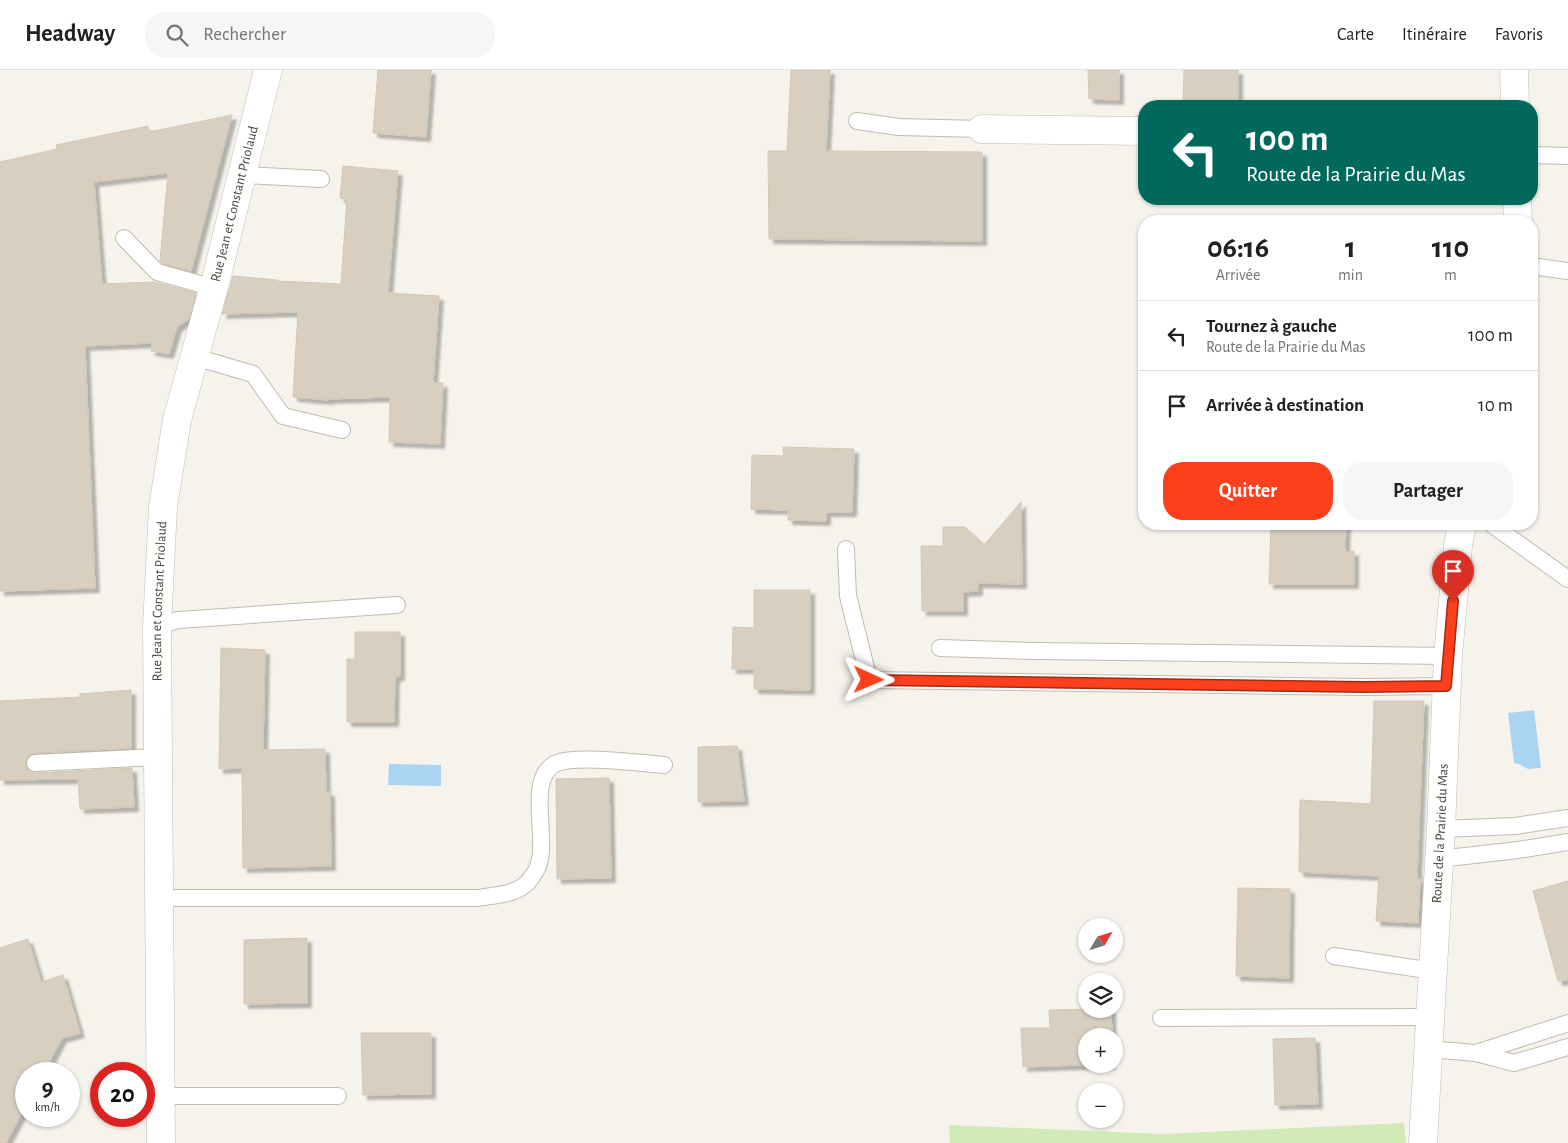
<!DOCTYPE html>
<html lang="fr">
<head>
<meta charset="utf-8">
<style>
  :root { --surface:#fff; --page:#f6f6f6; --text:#202124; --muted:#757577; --line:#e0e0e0; --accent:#fc3f1d }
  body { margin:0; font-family:"Alegreya Sans",sans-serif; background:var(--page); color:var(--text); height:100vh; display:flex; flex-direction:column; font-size:19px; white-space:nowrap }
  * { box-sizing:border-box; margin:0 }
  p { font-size:16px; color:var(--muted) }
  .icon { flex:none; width:28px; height:28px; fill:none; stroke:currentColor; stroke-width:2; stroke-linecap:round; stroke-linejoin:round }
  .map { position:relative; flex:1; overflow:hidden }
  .details { position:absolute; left:1138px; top:145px; width:400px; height:315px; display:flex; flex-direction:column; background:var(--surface); border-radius:20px; box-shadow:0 1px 4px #0004 }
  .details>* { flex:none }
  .guide { position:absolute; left:1138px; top:30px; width:400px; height:105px; border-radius:20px; box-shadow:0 1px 4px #0004; background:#00695c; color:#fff; overflow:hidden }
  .needle { width:32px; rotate:52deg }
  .controls { position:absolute; left:1078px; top:848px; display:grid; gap:10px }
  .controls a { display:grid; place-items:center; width:45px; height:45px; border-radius:50%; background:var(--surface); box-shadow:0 1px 4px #0004; font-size:25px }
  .speed { position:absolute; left:15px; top:992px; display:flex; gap:10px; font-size:25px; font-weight:700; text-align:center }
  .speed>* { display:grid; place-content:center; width:65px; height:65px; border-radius:50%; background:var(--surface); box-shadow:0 1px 4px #0004; line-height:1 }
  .speed small { font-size:12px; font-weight:400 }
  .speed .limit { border:8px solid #d22; background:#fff; color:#111 }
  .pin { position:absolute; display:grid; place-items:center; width:42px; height:42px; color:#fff; margin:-51px -21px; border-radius:50% 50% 50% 0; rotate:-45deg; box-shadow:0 0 5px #0007 }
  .pin .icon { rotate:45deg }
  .me { position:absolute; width:55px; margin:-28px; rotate:91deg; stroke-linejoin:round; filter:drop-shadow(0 0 4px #0008) }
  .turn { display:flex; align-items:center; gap:18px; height:105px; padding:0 25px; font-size:22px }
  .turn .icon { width:65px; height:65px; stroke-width:2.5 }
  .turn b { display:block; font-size:35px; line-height:42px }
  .eta { display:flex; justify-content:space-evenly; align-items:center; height:85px; text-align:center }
  .eta b { font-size:30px; font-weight:700; line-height:35px }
  .action { display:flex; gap:10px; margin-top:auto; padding:10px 25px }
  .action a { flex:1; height:58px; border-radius:20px; background:var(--accent); color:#fff; font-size:20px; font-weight:700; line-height:58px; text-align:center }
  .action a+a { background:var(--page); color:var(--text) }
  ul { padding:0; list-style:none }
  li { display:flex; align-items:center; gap:15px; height:70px; padding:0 25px; border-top:1px solid var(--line) }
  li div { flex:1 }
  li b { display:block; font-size:19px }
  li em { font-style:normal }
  header { display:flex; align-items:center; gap:30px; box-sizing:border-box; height:70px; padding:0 25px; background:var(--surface); border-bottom:1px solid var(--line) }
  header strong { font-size:24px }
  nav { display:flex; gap:28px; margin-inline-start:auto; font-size:18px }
  .search { width:350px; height:45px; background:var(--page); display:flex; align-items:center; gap:12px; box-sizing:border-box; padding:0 18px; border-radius:20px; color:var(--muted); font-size:19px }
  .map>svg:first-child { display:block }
  .green { fill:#d2eab5 }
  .water { fill:#a9d4f2 }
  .building { fill:#d8cfc1; stroke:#d3c7b4; filter:url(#shadow) }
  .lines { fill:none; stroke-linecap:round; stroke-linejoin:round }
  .lane-casing { stroke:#c2bbae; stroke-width:18 }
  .street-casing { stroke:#c2bbae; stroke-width:29 }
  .lane { stroke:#fff; stroke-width:16 }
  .street { stroke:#fff; stroke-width:28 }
  .route-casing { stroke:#a42913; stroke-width:12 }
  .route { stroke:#fc3f1d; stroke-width:9 }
  .labels { text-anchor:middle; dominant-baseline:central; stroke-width:4; stroke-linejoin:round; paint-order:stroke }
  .street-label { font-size:14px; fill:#4b4439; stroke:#fff }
</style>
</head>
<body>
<header>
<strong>Headway</strong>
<div class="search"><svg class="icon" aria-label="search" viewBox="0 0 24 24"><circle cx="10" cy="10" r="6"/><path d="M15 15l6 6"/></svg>Rechercher</div>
<nav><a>Carte</a><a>Itinéraire</a><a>Favoris</a></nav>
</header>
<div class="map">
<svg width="1568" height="1073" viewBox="0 0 1568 1073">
  <defs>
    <filter id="shadow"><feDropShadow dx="4.5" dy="4.5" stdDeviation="1" flood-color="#0004"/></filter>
  </defs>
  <rect width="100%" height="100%" fill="#f6f3ec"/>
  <polygon class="green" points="1404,1053 1406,1073 950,1073 949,1055 1164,1064"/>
  <g class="water">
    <polygon points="1534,640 1541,698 1528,699 1519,694 1514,693 1508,643"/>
    <polygon points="389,694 441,695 441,716 388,715"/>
  </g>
  <g class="building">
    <polygon points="378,0 431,0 426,67 373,63"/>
    <polygon points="791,0 830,0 826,81 982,82 982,171 769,169 768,81 787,81"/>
    <polygon points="1088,0 1119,0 1119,30 1089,29"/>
    <polygon points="1184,0 1238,0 1238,36 1183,36"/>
    <polygon points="232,45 191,201 162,193 160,191 168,103 94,112 102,214 154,212 196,223 189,249 177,257 169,284 151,281 152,273 85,276 95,518 0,521 0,92 57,79 56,75 148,56 149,62"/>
    <polygon points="343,96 398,101 388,223 439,226 433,313 443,313 440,374 389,372 390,327 328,329 328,330 293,327 298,242 222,244 233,206 277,210 277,211 341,214 347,129 340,128"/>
    <polygon points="783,377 854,379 852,442 826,442 826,451 788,450 788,440 751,439 752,385 784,386"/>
    <polygon points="1021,432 1022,514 978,513 978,521 963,522 963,541 922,541 921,476 943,476 943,457 965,457 984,475"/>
    <polygon points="1291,454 1346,454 1345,482 1354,481 1354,514 1269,514 1271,455 1291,456"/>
    <polygon points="754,520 810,520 810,620 754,619 754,599 732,599 733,557 754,558"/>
    <polygon points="355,562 400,562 400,606 395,607 394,652 347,652 347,589 355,589"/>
    <polygon points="221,578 265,580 263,680 325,679 326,722 330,722 331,796 243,798 242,698 219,699"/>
    <polygon points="131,620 131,678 35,683 29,685 25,693 27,699 35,703 132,698 134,737 80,739 78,709 0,710 0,631 80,627 80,624"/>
    <polygon points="1374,631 1424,631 1417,809 1420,809 1418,853 1376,851 1379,806 1299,802 1300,730 1371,734"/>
    <polygon points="737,676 744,731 698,732 698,677"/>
    <polygon points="609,708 611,808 557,809 556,709"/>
    <polygon points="1568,811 1568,910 1558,911 1533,821"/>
    <polygon points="1238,818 1290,819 1289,908 1236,906"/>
    <polygon points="307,868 307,933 244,934 244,870"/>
    <polygon points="28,869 41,912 63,905 80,963 62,968 43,1004 26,1004 26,1035 6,1073 0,1073 0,878"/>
    <polygon points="1111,939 1112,966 1086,966 1086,994 1112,994 1023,997 1021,958 1050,958 1049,940"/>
    <polygon points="361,963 431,963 431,1024 363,1025"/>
    <polygon points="1315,968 1318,1034 1275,1035 1273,969"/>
  </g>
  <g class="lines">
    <g class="lane-casing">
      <g id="lane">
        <polyline points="857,51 899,57 982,59"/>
        <polyline points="1531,85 1568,86"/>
        <polyline points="242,105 321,109"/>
        <polyline points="124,168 157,202 214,218"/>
        <polyline points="1531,196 1568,201"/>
        <polyline points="195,287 253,304 283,346 342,360"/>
        <polyline points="1491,454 1568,509"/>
        <polyline points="846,479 848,526 869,610 1364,617 1446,616"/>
        <polyline points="157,556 178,550 397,535"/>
        <polyline points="940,578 1035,581 1448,586"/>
        <polyline points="35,693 157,687"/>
        <polyline points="1441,759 1515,756 1568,748"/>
        <polyline points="1439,789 1518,780 1568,772"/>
        <path d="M159,828H478C494,825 516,825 528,812C531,808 537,801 538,796C549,769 525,706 557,693C577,685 639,693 664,695"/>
        <polyline points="1334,886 1433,901"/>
        <polyline points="1161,948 1430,947"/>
        <polyline points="1428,979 1476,983 1568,953"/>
        <polyline points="1476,983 1514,993 1568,977"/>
        <polyline points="161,1026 338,1026"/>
      </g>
    </g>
    <g class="street-casing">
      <g id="street">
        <polyline points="1514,0 1515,36"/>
        <polyline points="982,59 1144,61"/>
        <polyline points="1517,129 1518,151"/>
        <path id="s1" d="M161,1073L157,556L163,437L177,350L216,209L268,0"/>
        <path id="s2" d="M1423,1073L1441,759L1448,586L1458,476L1462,454"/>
      </g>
    </g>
    <use href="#lane" class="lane"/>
    <use href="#street" class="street"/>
  </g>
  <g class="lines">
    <g class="route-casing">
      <polyline id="route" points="869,610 1364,617 1446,616 1453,531"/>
    </g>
    <use href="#route" class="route"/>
  </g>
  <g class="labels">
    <g class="street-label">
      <text stroke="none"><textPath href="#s1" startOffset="948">Rue Jean et Constant Priolaud</textPath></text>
      <text stroke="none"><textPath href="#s1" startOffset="542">Rue Jean et Constant Priolaud</textPath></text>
      <text stroke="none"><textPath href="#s2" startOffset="310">Route de la Prairie du Mas</textPath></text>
    </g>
  </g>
</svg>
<div class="controls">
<a><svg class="needle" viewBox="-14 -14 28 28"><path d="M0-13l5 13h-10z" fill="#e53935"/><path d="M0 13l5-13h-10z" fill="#757577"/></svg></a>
<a><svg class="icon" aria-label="layers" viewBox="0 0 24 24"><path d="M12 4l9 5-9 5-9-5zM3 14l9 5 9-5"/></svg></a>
<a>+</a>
<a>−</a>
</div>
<div class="speed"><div>9<small>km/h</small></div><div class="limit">20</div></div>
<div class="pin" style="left:1453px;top:531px;background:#d93025"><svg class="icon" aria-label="arrive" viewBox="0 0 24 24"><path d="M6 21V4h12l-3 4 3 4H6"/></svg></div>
<svg class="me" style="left:869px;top:610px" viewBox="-20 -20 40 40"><path d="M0-17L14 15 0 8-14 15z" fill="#fc3f1d" stroke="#fff" stroke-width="4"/></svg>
<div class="guide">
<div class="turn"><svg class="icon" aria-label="left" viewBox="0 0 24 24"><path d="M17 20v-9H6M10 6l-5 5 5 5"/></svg><div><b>100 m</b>Route de la Prairie du Mas</div></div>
</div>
<section class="details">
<div class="eta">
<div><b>06:16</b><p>Arrivée</p></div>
<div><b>1</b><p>min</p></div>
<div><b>110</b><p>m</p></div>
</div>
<ul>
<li><svg class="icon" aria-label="left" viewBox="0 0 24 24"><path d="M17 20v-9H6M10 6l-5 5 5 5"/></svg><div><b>Tournez à gauche</b><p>Route de la Prairie du Mas</p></div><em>100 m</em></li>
<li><svg class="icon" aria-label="arrive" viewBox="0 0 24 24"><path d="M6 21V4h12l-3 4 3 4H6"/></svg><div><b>Arrivée à destination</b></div><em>10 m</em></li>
</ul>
<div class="action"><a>Quitter</a><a>Partager</a></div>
</section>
</div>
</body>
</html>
